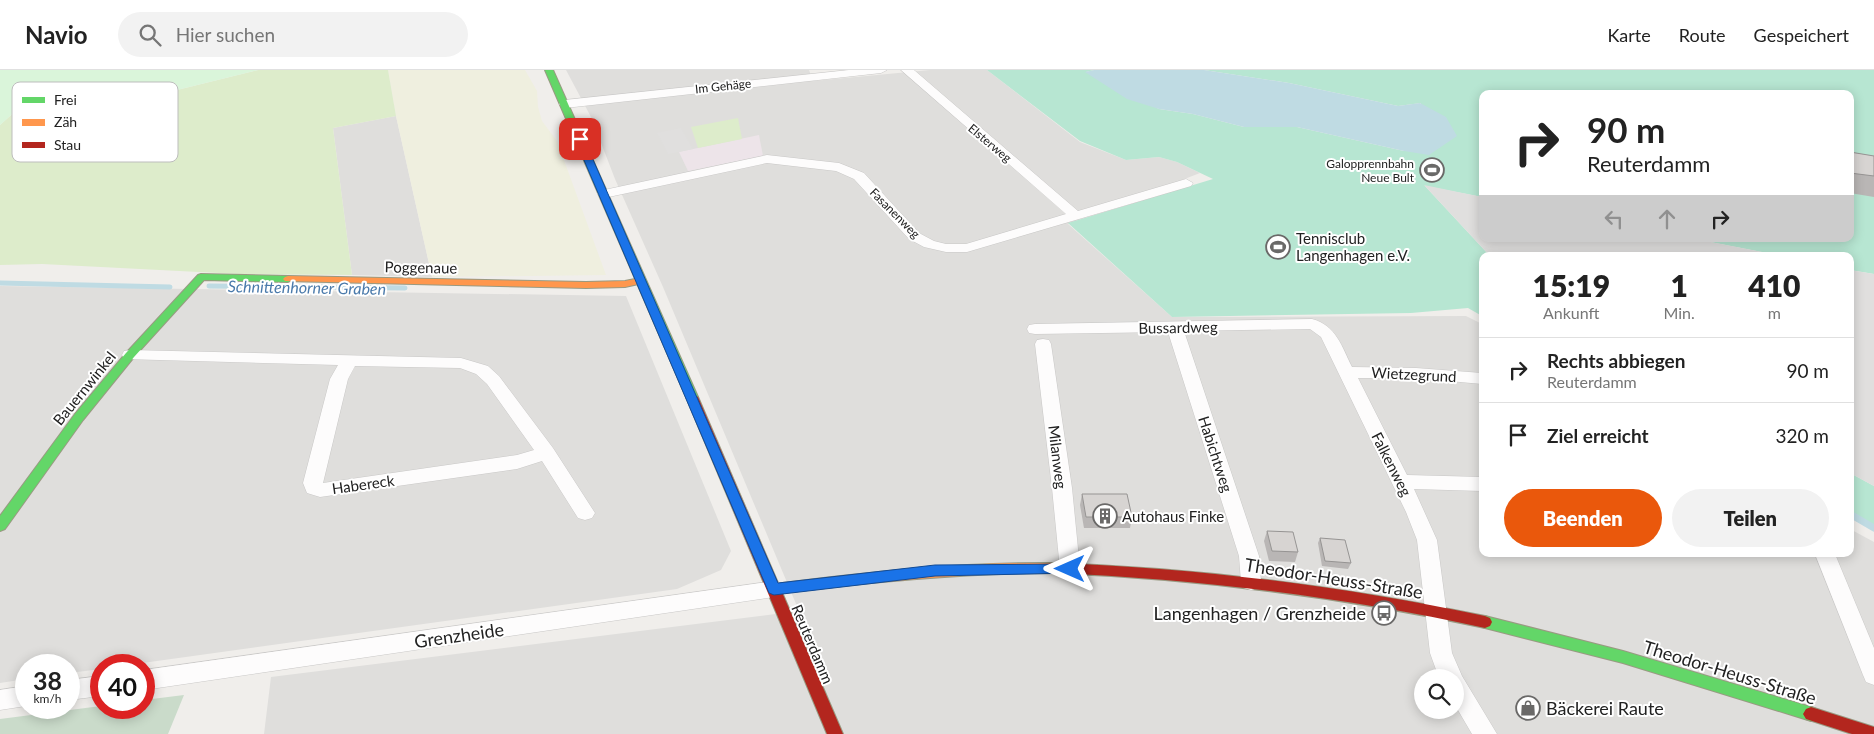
<!DOCTYPE html>
<html lang="de">
<head>
<meta charset="utf-8">
<style>
  :root { --surface:#fff; --page:#f2f2f2; --text:#222; --muted:#767676; --line:#e0e0e0; --accent:#ea580c }
  body { margin:0; font-family:Lato,sans-serif; background:var(--page); color:var(--text); height:100vh; display:flex; flex-direction:column; font-size:19px; white-space:nowrap }
  * { box-sizing:border-box; margin:0 }
  p { font-size:16px; color:var(--muted) }
  .icon { flex:none; width:28px; height:28px; fill:none; stroke:currentColor; stroke-width:2; stroke-linecap:round; stroke-linejoin:round }
  .map { position:relative; flex:1; overflow:hidden }
  .side { position:absolute; left:1479px; top:182px; width:375px; height:305px; display:flex; flex-direction:column; background:var(--surface); border-radius:10px; box-shadow:0 2px 12px #0003 }
  .side>* { flex:none }
  .top-card { position:absolute; left:1479px; top:20px; width:375px; height:152px; border-radius:10px; box-shadow:0 2px 12px #0003; background:#fff; color:var(--text); overflow:hidden }
  .tools { position:absolute; left:1414px; top:599px; display:grid; gap:10px }
  .tools a { display:grid; place-items:center; width:50px; height:50px; border-radius:50%; background:var(--surface); box-shadow:0 2px 12px #0003; font-size:25px }
  .speed { position:absolute; left:15px; top:584px; display:flex; gap:10px; font-size:25px; font-weight:700; text-align:center }
  .speed>* { display:grid; place-content:center; width:65px; height:65px; border-radius:50%; background:var(--surface); box-shadow:0 2px 12px #0003; line-height:1 }
  .speed small { font-size:12px; font-weight:400 }
  .speed .limit { border:8px solid #d22; background:#fff; color:#111 }
  .pin { position:absolute; display:grid; place-items:center; width:42px; height:42px; color:#fff; margin:-21px; border-radius:10px; box-shadow:0 2px 8px #0006 }
  .me { position:absolute; width:55px; margin:-28px; rotate:270deg; stroke-linejoin:round; filter:drop-shadow(0 0 4px #0008) }
  .turn { display:flex; align-items:center; gap:18px; height:105px; padding:0 25px; font-size:22px }
  .turn .icon { width:65px; height:65px; stroke-width:2.5 }
  .turn b { display:block; font-size:35px; line-height:42px }
  .lanes { display:flex; align-items:center; height:48px; padding:0 25px; background:#0003; justify-content:center; gap:25px; direction:ltr }
  .lanes .off { opacity:.35 }
  .eta { display:flex; justify-content:space-evenly; align-items:center; height:85px; text-align:center }
  .eta b { font-size:30px; font-weight:800; line-height:35px }
  .primary-button { display:flex; gap:10px; margin-top:auto; padding:10px 25px }
  .primary-button a { flex:1; height:58px; border-radius:30px; background:var(--accent); color:#fff; font-size:20px; font-weight:800; line-height:58px; text-align:center }
  .primary-button a+a { background:var(--page); color:var(--text) }
  ul { padding:0; list-style:none }
  li { display:flex; align-items:center; gap:15px; height:65px; padding:0 25px; border-top:1px solid var(--line) }
  li div { flex:1 }
  li b { display:block; font-size:19px }
  li em { font-style:normal }
  header { display:flex; align-items:center; gap:30px; box-sizing:border-box; height:70px; padding:0 25px; background:var(--surface); border-bottom:1px solid var(--line) }
  header strong { font-size:24px }
  nav { display:flex; gap:28px; margin-inline-start:auto; font-size:18px }
  .search { width:350px; height:45px; background:var(--page); display:flex; align-items:center; gap:12px; box-sizing:border-box; padding:0 18px; border-radius:28px; color:var(--muted); font-size:19px }
  .map>svg:first-child { display:block }
  .residential { fill:#dfdedc; fill-rule:evenodd }
  .industrial { fill:#ede4e9 }
  .farmland { fill:#efefdf }
  .grass { fill:#ddeccb }
  .cemetery { fill:#cadbca }
  .park { fill:#daf5da }
  .pitch { fill:#b7e6d2 }
  .parking { fill:#e0dfde }
  .water { fill:#bfdbe3 }
  .lines { fill:none; stroke-linecap:round; stroke-linejoin:round }
  .stream-far1 { stroke:#bfdbe3; stroke-width:5 }
  .stream { stroke:#bfdbe3; stroke-width:7 }
  .street-casing { stroke:#c9c8c7; stroke-width:1 }
  .fast-casing { stroke:#999a82; stroke-width:2 }
  .slow-casing { stroke:#999a82; stroke-width:2 }
  .jam-casing { stroke:#999a82; stroke-width:2 }
  .street { fill:#fdfcfc; fill-rule:evenodd }
  .fast { fill:#63d668; fill-rule:evenodd }
  .slow { fill:#ff974d; fill-rule:evenodd }
  .jam { fill:#b3261e; fill-rule:evenodd }
  .wall { fill:#b9b6b5 }
  .building { fill:#d7d4d2; stroke:#969493 }
  .route { fill:#1a73e8; stroke:#114b97 }
  .labels { text-anchor:middle; dominant-baseline:central; stroke-width:4; stroke-linejoin:round; paint-order:stroke }
  .far-street-label { font-size:12px; fill:#222; stroke:#fff }
  .far-poi-label { font-size:12px; fill:#222; stroke:#fff; text-anchor:end }
  .poi-label { font-size:15px; fill:#222; stroke:#fff; text-anchor:start }
  .street-label { font-size:15px; fill:#222; stroke:#fff }
  .water-label { font-size:16px; font-style:italic; fill:#4a7aab; stroke:#fff }
  .near-street-label { font-size:18px; fill:#222; stroke:#fff }
  .near-poi-label { font-size:18px; fill:#222; stroke:#fff; text-anchor:end }
  .key { fill:#fff; stroke:#bdbdbd; stroke-width:1 }
  .key-label { font-size:14px; fill:#222 }
</style>
</head>
<body>
<header>
<strong>Navio</strong>
<div class="search"><svg class="icon" aria-label="search" viewBox="0 0 24 24"><circle cx="10" cy="10" r="6"/><path d="M15 15l6 6"/></svg>Hier suchen</div>
<nav><a>Karte</a><a>Route</a><a>Gespeichert</a></nav>
</header>
<div class="map">
<svg width="1874" height="664" viewBox="0 0 1874 664">
  <rect width="100%" height="100%" fill="#f0eeeb"/>
  <g class="residential">
    <path d="M566,0H809L813,11L930,0H987L1080,72L1126,90L1159,87L1177,92L1200,103L1068,154L1172,247L1466,246L1482,254V484H1850V459L1874,472V664H264L271,607L799,541L663,217L615,109L591,47ZM1422,608H1455V640H1422Z"/>
    <polygon points="396,46 432,207 352,205 333,58"/>
    <polygon points="0,216 626,226 731,481 721,500 677,519 128,595 101,595 101,599 69,603 69,595 26,595 26,609 0,613"/>
  </g>
  <polygon class="industrial" points="759,65 763,86 688,101 679,82"/>
  <polygon class="farmland" points="388,0 525,0 537,21 538,37 542,51 557,71 606,205 432,207 396,46"/>
  <g class="grass">
    <polygon points="258,0 388,0 396,46 333,58 352,205 238,204 42,194 0,195 0,55 29,29 177,20"/>
    <polygon points="738,48 742,69 698,78 691,57"/>
  </g>
  <polygon class="cemetery" points="184,625 168,664 0,664 0,649 101,636 101,638 144,638 144,630"/>
  <polygon class="park" points="0,0 258,0 177,20 29,29 0,55"/>
  <g class="pitch">
    <polygon points="987,0 1094,0 1086,2 1159,39 1193,44 1244,57 1297,57 1404,81 1421,33 1398,36 1289,13 1204,0 1874,0 1874,204 1850,200 1850,186 1783,186 1695,169 1850,169 1850,24 1482,24 1482,127 1425,116 1490,186 1482,186 1482,246 1468,238 1411,243 1172,247 1068,153 1213,109 1177,92 1159,87 1126,90 1080,71"/>
    <polygon points="1850,403 1874,416 1874,460 1850,447"/>
  </g>
  <g class="parking">
    <polygon points="681,58 693,79 668,84 657,63"/>
    <polygon points="1424,115 1482,127 1482,169 1695,169 1783,186 1490,186"/>
    <polygon points="1850,200 1874,204 1874,416 1850,403"/>
  </g>
  <polygon class="water" points="1094,0 1204,0 1289,13 1398,36 1420,33 1446,47 1457,66 1429,85 1404,81 1297,57 1244,57 1193,44 1159,39 1127,29 1085,2"/>
  <g class="lines">
    <g class="stream-far1">
      <polyline points="0,213 170,217"/>
      <polyline points="209,216 405,218"/>
    </g>
    <polyline class="stream" points="1850,444 1874,458"/>
    <g class="street-casing">
      <g id="street">
        <polygon points="849,0 887,0 881,3 565,38 559,34 565,30"/>
        <polygon points="901,0 914,0 1078,141 1186,109 1193,113 1191,116 967,182 946,182 924,177 909,169 854,109 836,101 767,93 604,128 597,124 604,120 767,85 839,93 864,103 919,163 934,171 946,174 966,174 1066,144"/>
        <path d="M1312,249C1336,255 1342,277 1352,297L1416,298L1482,303V314L1416,308H1358L1407,405L1482,407V421L1414,419L1437,470L1452,583L1462,606L1497,664H1472L1455,635V608H1439L1430,583L1417,470L1406,442L1321,267L1310,259L1184,261L1259,486L1261,512L1258,518L1251,520L1244,518L1241,512L1239,486L1168,262L1035,264L1029,263L1027,259L1029,255L1035,254Z"/>
        <polygon points="1043,269 1049,270 1051,274 1072,418 1080,499 1077,505 1070,507 1063,505 1060,499 1052,418 1035,274 1037,270"/>
        <path d="M130,280L461,288L488,296L499,306L553,378L595,443L592,448L585,450L578,448L542,391L517,399L320,427L307,423L303,413L330,309L338,295L124,289L122,285L124,281ZM355,296L460,298L476,304L487,314L534,380L517,385L323,413L348,309Z"/>
        <polygon points="1815,484 1835,484 1874,578 1874,615 1866,612 1863,605"/>
        <polygon points="774,511 781,513 785,519 781,525 774,527 144,620 144,600"/>
        <polygon points="101,606 101,626 69,630 69,610"/>
        <polygon points="26,616 26,636 0,640 0,620"/>
      </g>
    </g>
    <g class="fast-casing">
      <g id="fast">
        <polygon points="545,0 553,0 698,327 696,330 688,330 686,327"/>
        <polygon points="201,204 288,206 293,209 288,212 204,210 134,287 83,350 5,459 0,461 0,446 75,344 126,283 198,205"/>
        <polygon points="1485,546 1623,581 1811,637 1816,639 1819,644 1816,649 1811,651 1623,593 1485,558 1480,556 1478,552 1480,548"/>
      </g>
    </g>
    <g class="slow-casing">
      <g id="slow">
        <polygon points="288,206 586,212 625,211 640,208 645,211 643,213 625,217 586,218 285,211 283,209 285,207"/>
        <path d="M1053,493L1058,494L1060,498L1058,502L1053,503C959,503 867,513 774,524L769,523L767,519L769,515L774,514C867,502 959,492 1053,493Z"/>
      </g>
    </g>
    <g class="jam-casing">
      <g id="jam">
        <polygon points="692,323 698,327 843,664 827,664 686,327"/>
        <path d="M1053,493C1199,498 1342,516 1485,546L1490,548L1492,552L1490,556L1485,558C1342,527 1199,509 1053,503L1048,502L1046,498L1048,494Z"/>
        <polygon points="1811,637 1874,657 1874,664 1852,664 1806,649 1803,644 1806,639"/>
      </g>
    </g>
    <use href="#street" class="street"/>
    <use href="#fast" class="fast"/>
    <use href="#slow" class="slow"/>
    <use href="#jam" class="jam"/>
  </g>
  <g class="wall">
    <polygon points="1850,82 1874,86 1874,127 1850,123"/>
    <polygon points="1082,424 1132,447 1130,458 1084,458 1080,435"/>
    <polygon points="1267,461 1298,482 1295,492 1269,491 1264,471"/>
    <polygon points="1320,468 1351,493 1348,499 1322,496 1318,473"/>
  </g>
  <g class="building">
    <polygon points="1850,82 1874,86 1874,106 1850,103"/>
    <polygon points="1082,424 1127,424 1132,447 1086,447"/>
    <polygon points="1267,461 1293,462 1298,482 1272,481"/>
    <polygon points="1320,468 1345,470 1351,493 1325,491"/>
  </g>
  <polygon class="route" points="577,67 584,69 778,513 935,495 1070,494 1074,496 1076,499 1074,503 935,506 774,525 769,523 575,69"/>
  <defs>
    <g id="stadium-ring" transform="scale(1.25)"><circle r="9.5" fill="#fff" stroke="#6a6968" stroke-width="1.5"/><path d="M0-5a6.5 5 0 1 0 0 10a6.5 5 0 1 0 0-10ZM-3.5-1.8h7v3.6h-7Z" fill="#6a6968"/></g>
    <g id="building-ring" transform="scale(1.25)"><circle r="9.5" fill="#fff" stroke="#6a6968" stroke-width="1.5"/><path d="M-4-6H4V6H1V3H-1V6H-4ZM-2.5-4.3h1.7v1.8h-1.7ZM.8-4.3h1.7v1.8H.8ZM-2.5-1h1.7V.8h-1.7ZM.8-1h1.7V.8H.8Z" fill="#6a6968"/></g>
    <g id="bus-ring" transform="scale(1.25)"><circle r="9.5" fill="#fff" stroke="#6a6968" stroke-width="1.5"/><path d="M-5-6H5V4H4V6H2V4H-2V6H-4V4H-5ZM-3.5-4V0h7V-4ZM-3.5 1.2v1.5H-2V1.2ZM2 1.2v1.5H3.5V1.2Z" fill="#6a6968"/></g>
    <g id="shop-ring" transform="scale(1.25)"><circle r="9.5" fill="#fff" stroke="#6a6968" stroke-width="1.5"/><path d="M-5-2.5h2.3a2.7 3.5 0 0 1 5.4 0H5L5.5 6h-11ZM-1.5-2.5h3a1.5 2.3 0 0 0-3 0Z" fill="#6a6968"/></g>
  </defs>
  <g fill-rule="evenodd">
    <use href="#stadium-ring" x="1432" y="100"/>
    <use href="#stadium-ring" x="1278" y="177"/>
    <use href="#building-ring" x="1105" y="446"/>
    <use href="#bus-ring" x="1384" y="543"/>
    <use href="#shop-ring" x="1528" y="638"/>
  </g>
  <g class="labels">
    <g class="far-street-label">
      <text transform="translate(723 16) rotate(-6)">Im Gehäge</text>
      <text transform="translate(990 73) rotate(40)">Elsterweg</text>
      <text transform="translate(895 143) rotate(45)">Fasanenweg</text>
    </g>
    <g class="far-poi-label">
      <text x="1414" y="93">Galopprennbahn<tspan x="1414" dy="14">Neue Bult</tspan></text>
    </g>
    <g class="poi-label">
      <text x="1296" y="168">Tennisclub<tspan x="1296" dy="17">Langenhagen e.V.</tspan></text>
      <text x="1122" y="446">Autohaus Finke</text>
    </g>
    <g class="street-label">
      <text transform="translate(421 197) rotate(1)">Poggenaue</text>
      <text transform="translate(1178 257) rotate(-1)">Bussardweg</text>
      <text transform="translate(1414 304) rotate(3)">Wietzegrund</text>
      <text transform="translate(84 318) rotate(-51)">Bauernwinkel</text>
      <text transform="translate(1216 384) rotate(72)">Habichtweg</text>
      <text transform="translate(1058 387) rotate(83)">Milanweg</text>
      <text transform="translate(1392 394) rotate(63)">Falkenweg</text>
      <text transform="translate(363 414) rotate(-8)">Habereck</text>
      <text transform="translate(813 574) rotate(67)">Reuterdamm</text>
    </g>
    <g class="water-label">
      <text transform="translate(307 217) rotate(1)">Schnittenhorner Graben</text>
    </g>
    <g class="near-street-label">
      <text transform="translate(1334 508) rotate(9)">Theodor-Heuss-Straße</text>
      <text transform="translate(459 565) rotate(-8)">Grenzheide</text>
      <text transform="translate(1730 602) rotate(17)">Theodor-Heuss-Straße</text>
    </g>
    <g class="near-poi-label">
      <text x="1366" y="543">Langenhagen / Grenzheide</text>
      <text x="1546" y="638" text-anchor="start">Bäckerei Raute</text>
    </g>
  </g>
  <rect x="12" y="12" width="166" height="80" rx="8" class="key"/>
  <rect x="22" y="27" width="23" height="6" fill="#63d668"/>
  <rect x="22" y="49" width="23" height="7" fill="#ff974d"/>
  <rect x="22" y="72" width="23" height="6" fill="#b3261e"/>
  <g class="key-label">
    <text x="54" y="35">Frei</text>
    <text x="54" y="57">Zäh</text>
    <text x="54" y="80">Stau</text>
  </g>
</svg>
<div class="tools">
<a><svg class="icon" aria-label="search" viewBox="0 0 24 24"><circle cx="10" cy="10" r="6"/><path d="M15 15l6 6"/></svg></a>
</div>
<div class="speed"><div>38<small>km/h</small></div><div class="limit">40</div></div>
<div class="pin" style="left:580px;top:69px;background:#d93025"><svg class="icon" aria-label="arrive" viewBox="0 0 24 24"><path d="M6 21V4h12l-3 4 3 4H6"/></svg></div>
<svg class="me" style="left:1070px;top:499px" viewBox="-20 -20 40 40"><path d="M0-17L14 15 0 8-14 15z" fill="#1a73e8" stroke="#fff" stroke-width="4"/></svg>
<div class="top-card">
<div class="turn"><svg class="icon" aria-label="right" viewBox="0 0 24 24"><path d="M7 20v-9h11M14 6l5 5-5 5"/></svg><div><b>90 m</b>Reuterdamm</div></div>
<div class="lanes"><svg class="icon off" aria-label="left" viewBox="0 0 24 24"><path d="M17 20v-9H6M10 6l-5 5 5 5"/></svg><svg class="icon off" aria-label="ahead" viewBox="0 0 24 24"><path d="M12 20V5M6 11l6-6 6 6"/></svg><svg class="icon" aria-label="right" viewBox="0 0 24 24"><path d="M7 20v-9h11M14 6l5 5-5 5"/></svg></div>
</div>
<section class="side">
<div class="eta">
<div><b>15:19</b><p>Ankunft</p></div>
<div><b>1</b><p>Min.</p></div>
<div><b>410</b><p>m</p></div>
</div>
<ul>
<li><svg class="icon" aria-label="right" viewBox="0 0 24 24"><path d="M7 20v-9h11M14 6l5 5-5 5"/></svg><div><b>Rechts abbiegen</b><p>Reuterdamm</p></div><em>90 m</em></li>
<li><svg class="icon" aria-label="arrive" viewBox="0 0 24 24"><path d="M6 21V4h12l-3 4 3 4H6"/></svg><div><b>Ziel erreicht</b></div><em>320 m</em></li>
</ul>
<div class="primary-button"><a>Beenden</a><a>Teilen</a></div>
</section>
</div>
</body>
</html>
